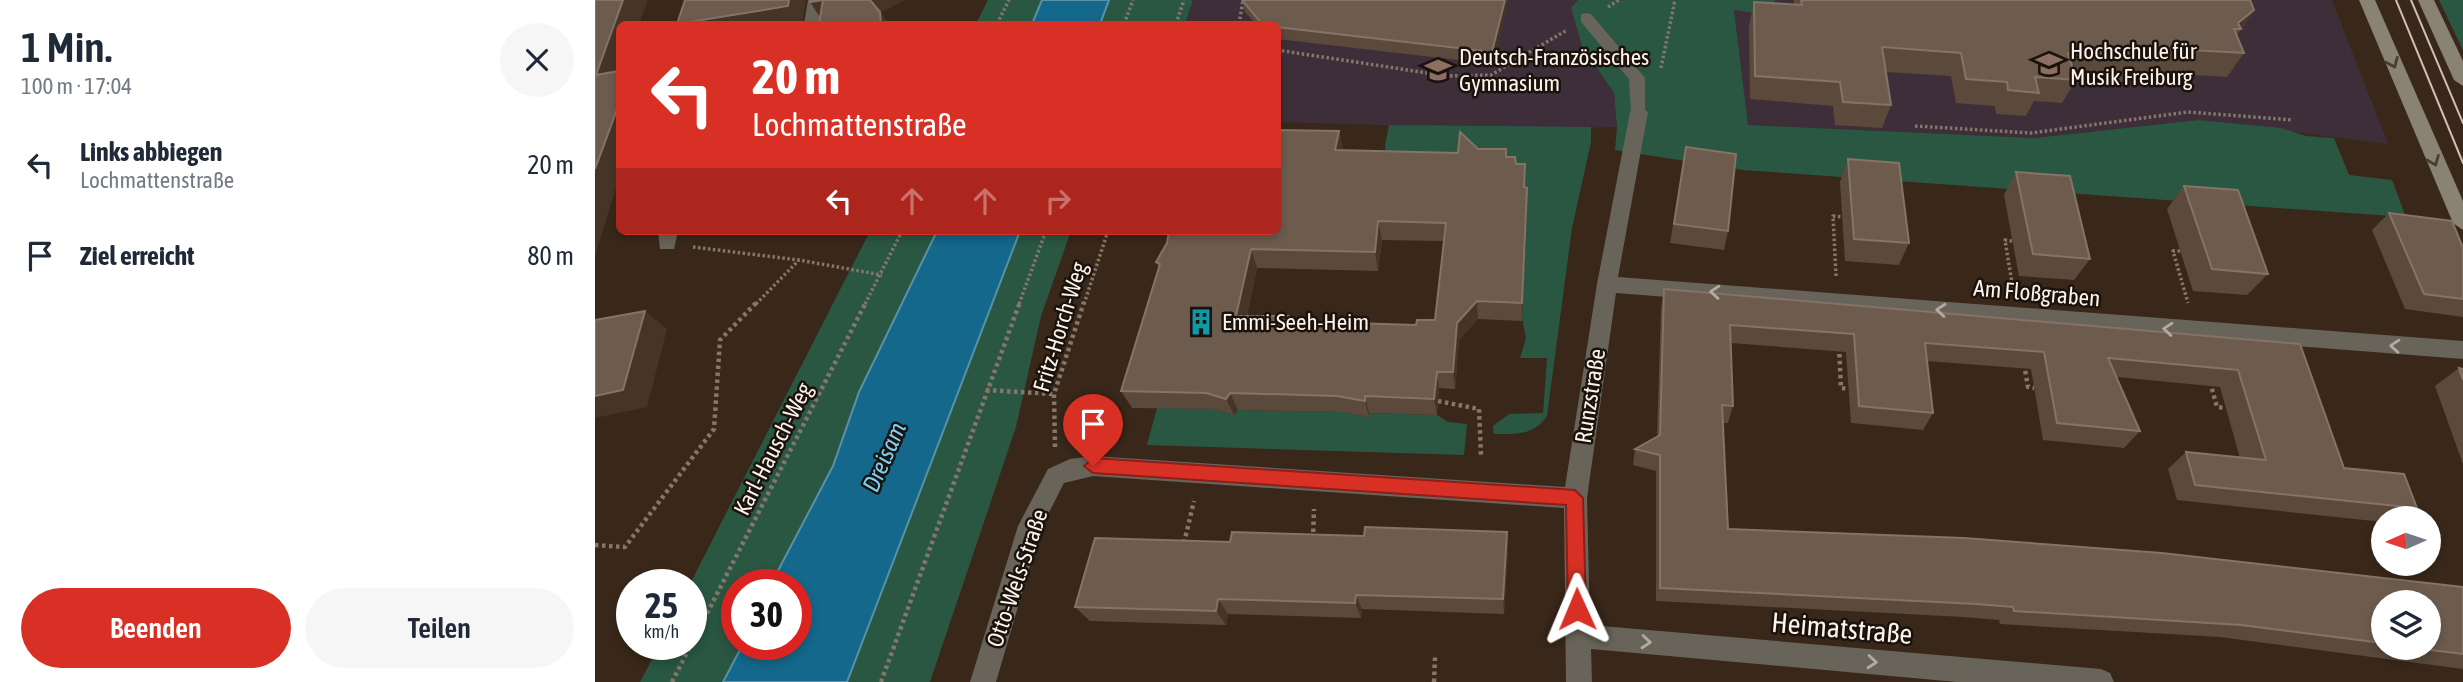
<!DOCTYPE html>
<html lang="de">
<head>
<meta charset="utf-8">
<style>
  :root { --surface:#fff; --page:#f6f6f7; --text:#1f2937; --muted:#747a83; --accent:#d93025 }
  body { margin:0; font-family:"Asap Condensed",sans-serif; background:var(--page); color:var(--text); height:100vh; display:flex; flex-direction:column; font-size:26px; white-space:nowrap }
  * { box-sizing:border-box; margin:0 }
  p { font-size:23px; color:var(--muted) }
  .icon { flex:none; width:38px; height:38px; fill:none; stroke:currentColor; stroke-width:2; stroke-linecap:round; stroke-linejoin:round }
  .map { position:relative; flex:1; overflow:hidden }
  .drawer { display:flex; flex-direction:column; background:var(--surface); width:595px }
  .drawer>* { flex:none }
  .guide { position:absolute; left:21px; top:21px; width:665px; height:214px; border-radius:10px; box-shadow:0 4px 10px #0003; background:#d93025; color:#fff; overflow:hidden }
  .needle { width:46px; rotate:267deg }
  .fabs { position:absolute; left:1776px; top:506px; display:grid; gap:14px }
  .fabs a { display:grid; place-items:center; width:70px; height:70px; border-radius:50%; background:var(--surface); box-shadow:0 4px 10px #0003; font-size:35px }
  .speed { position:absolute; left:21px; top:569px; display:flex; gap:14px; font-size:35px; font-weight:700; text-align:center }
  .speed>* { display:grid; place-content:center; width:91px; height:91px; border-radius:50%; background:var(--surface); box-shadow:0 4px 10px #0003; line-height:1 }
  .speed small { font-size:18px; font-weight:400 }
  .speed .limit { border:10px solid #d22; background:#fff; color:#111 }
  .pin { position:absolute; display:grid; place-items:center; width:60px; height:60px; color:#fff; margin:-72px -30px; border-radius:50% 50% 50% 0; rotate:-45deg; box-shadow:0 0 7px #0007 }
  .pin .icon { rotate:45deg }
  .me { position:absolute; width:77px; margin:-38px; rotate:359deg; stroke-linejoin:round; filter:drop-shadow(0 0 5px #0008) }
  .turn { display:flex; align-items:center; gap:24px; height:147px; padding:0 21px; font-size:32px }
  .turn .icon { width:91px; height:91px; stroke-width:2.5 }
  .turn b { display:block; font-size:49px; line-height:60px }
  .lanes { display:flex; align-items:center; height:66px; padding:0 21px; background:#0003; justify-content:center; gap:35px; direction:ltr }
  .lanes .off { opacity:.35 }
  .round { display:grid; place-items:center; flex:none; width:74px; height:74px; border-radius:37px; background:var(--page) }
  .head { display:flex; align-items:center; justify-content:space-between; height:119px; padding:0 21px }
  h1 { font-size:42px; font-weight:600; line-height:52px }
  .primary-button { display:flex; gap:14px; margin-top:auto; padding:14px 21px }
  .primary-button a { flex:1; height:80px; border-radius:42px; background:var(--accent); color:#fff; font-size:28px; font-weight:600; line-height:80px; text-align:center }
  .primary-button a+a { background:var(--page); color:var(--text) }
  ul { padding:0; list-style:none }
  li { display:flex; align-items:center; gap:21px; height:91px; padding:0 21px }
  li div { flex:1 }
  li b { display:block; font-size:26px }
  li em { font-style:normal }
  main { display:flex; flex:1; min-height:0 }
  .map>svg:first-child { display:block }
  .education { fill:#3e2e39 }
  .green { fill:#295742; fill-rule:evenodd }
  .water { fill:#14688b; stroke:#5a91a7; stroke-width:2 }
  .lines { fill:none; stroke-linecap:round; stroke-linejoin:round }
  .path-far1 { stroke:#857669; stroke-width:3.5; stroke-dasharray:2.5 2.5; stroke-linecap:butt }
  .path { stroke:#857669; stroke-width:4.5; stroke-dasharray:3.5 3.5; stroke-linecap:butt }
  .lane { fill:#68645a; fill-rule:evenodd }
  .street { fill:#68645a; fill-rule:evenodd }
  .secondary { fill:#898374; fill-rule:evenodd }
  .tram { stroke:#ccbfb5; stroke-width:2 }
  .wall { fill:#5b4a3b; fill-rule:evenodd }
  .shaded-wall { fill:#463526 }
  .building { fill:#6d5c4e; stroke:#847366; stroke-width:2; fill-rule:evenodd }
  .oneway { stroke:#463f36 }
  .oneway2 { stroke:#b3aba2 }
  .route { fill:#d93025; stroke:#8d1f18; stroke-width:2 }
  .labels { text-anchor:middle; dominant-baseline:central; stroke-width:5; stroke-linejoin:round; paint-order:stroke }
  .poi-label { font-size:23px; fill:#fef2e9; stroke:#1a120c; text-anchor:start }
  .street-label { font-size:23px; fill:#fef2e9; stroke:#1a120c }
  .water-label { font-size:24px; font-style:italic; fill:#7dcef7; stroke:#1a120c }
  .near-street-label { font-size:28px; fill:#fef2e9; stroke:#1a120c }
</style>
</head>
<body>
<main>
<section class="drawer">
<div class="head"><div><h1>1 Min.</h1><p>100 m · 17:04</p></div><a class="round"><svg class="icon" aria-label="close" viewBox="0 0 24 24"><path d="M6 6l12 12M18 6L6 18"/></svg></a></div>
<ul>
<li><svg class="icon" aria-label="left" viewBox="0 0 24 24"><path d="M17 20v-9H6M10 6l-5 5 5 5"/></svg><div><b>Links abbiegen</b><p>Lochmattenstraße</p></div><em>20 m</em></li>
<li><svg class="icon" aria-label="arrive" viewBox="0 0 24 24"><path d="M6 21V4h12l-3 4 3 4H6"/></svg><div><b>Ziel erreicht</b></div><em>80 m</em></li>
</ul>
<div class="primary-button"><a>Beenden</a><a>Teilen</a></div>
</section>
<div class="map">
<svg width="1868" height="682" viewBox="0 0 1868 682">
  <rect width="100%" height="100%" fill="#392819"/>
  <g class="education">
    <polygon points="598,0 983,0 976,8 987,46 1019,93 1022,127 923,129 683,122 682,24 590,24"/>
    <polygon points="1180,0 1737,0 1793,144 1603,120 1439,138 1153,125 1139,9 1179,16"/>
  </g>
  <g class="green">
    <polygon points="393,0 598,0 590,24 381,24"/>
    <polygon points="983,0 1180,0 1180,16 1139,10 1153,125 1439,138 1603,120 1686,128 1711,136 1739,138 1754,175 1797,180 1811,217 1148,170 1020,150 1022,127 1019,93 987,46 976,8"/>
    <polygon points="1844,0 1868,0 1868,50"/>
    <path d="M794,125L996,127V142L977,228L952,416C938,436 921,434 899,434L898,426L914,414L948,413L952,358H925L931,338L927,318L932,207L792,171L790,145Z"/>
    <path d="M275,231H476L446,316L421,427L335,682H45L65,644H96L95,584ZM142,584H201V644H142Z"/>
    <polygon points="562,408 620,409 639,415 643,410 747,412 774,417 774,413 842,415 853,422 872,424 869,455 552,445"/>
  </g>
  <g class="water">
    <polygon points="447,0 514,0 505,24 437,24"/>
    <polygon points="342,231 425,231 252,682 128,682 148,644 201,644 201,584 176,584 238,466 264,392"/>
  </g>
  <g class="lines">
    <g class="path-far1">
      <polyline points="1013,7 1024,0"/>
      <polyline points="402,24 414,0"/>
      <polyline points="529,24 538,0"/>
      <polyline points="581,24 589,0"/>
      <polyline points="644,24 648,0"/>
      <polyline points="682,50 852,76 896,75 972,30"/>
      <polyline points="1066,68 1080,0"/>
      <polyline points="1320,126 1436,133 1593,112 1698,120"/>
      <polyline points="1417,241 1410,240 1418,289"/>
      <polyline points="98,247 204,260 287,275"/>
      <polyline points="1585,251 1578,251 1593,303"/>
      <polyline points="1241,276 1238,216 1247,217"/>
      <polyline points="161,304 204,260"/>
      <polyline points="270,304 307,231"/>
      <polyline points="424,304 451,231"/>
      <polyline points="489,304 513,231"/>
    </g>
    <g class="path">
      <polyline points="1244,347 1246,388 1253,389"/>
      <polyline points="1429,364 1433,387 1439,388"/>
      <polyline points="1615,382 1622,407 1631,408"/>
      <polyline points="391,390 459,394"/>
      <polyline points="843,401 884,409 886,455"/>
      <polyline points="460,447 459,394 489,302"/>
      <polyline points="718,539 719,509"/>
      <polyline points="589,543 599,501"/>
      <polyline points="0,545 30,547 119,429 125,340 162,302"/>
      <polyline points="77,682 271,302"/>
      <polyline points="286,682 425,302"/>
      <polyline points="839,682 840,657"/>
    </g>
    <polygon class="lane" points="991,13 996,14 1050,78 1050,116 1044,118 1036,112 1034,79 986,22 986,14"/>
    <g class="street">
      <polygon points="213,0 229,0 225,24 209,24"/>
      <polygon points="1044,106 1053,112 1023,277 1868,341 1868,359 1021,293 992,498 995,625 1506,669 1515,673 1519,682 1362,682 996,649 997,682 971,682 969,508 498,476 469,483 446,528 401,682 375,682 423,526 453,469 475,459 498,456 970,487 1002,284 1035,112"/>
      <polygon points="63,231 83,231 79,249 65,249"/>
    </g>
    <g class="secondary">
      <polygon points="1764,0 1780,0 1868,201 1868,230 1858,223"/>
      <polygon points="1823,0 1839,0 1868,61 1868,86 1859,80"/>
    </g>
    <g class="tram">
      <polyline points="1801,0 1868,163"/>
      <polyline points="1816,0 1868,123"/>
    </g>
  </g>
  <g class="wall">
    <polygon points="647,0 913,0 898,64 682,39 682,24 661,24 650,12"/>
    <polygon points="1199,0 1655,0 1659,10 1642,35 1649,53 1632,77 1537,71 1530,82 1480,78 1481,80 1467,103 1439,101 1431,116 1401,114 1400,106 1361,103 1356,76 1291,72 1296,105 1287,128 1240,125 1238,106 1155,99 1154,26 1159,2 1199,4"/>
    <path d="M744,131L748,150L863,153L883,149L912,157L921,164L930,187L932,207L927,321L883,319L864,340L860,389L844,388L842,415L774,413V417L747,412L643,410L639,415L620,409L537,408L526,391L564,267L561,262L572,243ZM787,240L849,241L840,320L821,325L696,321L694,316H652L662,268L783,271Z"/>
    <polygon points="1091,147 1133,231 1129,250 1075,243"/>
    <polygon points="1253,159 1314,243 1304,265 1250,261 1245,182"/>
    <polygon points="1421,172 1495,259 1479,280 1424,276 1409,195"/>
    <polygon points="1589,186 1673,274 1652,295 1598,291 1572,209"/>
    <polygon points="1794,213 1868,248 1868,317 1810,309 1777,230"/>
    <path d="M1069,289L1705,344L1749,468L1822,508L1805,518H1788V522L1582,500L1573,469L1591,452L1645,458L1625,387L1522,377L1545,431L1529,448L1448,440L1436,369L1332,361L1338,413L1328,430L1256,423L1251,352L1136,343L1138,406L1133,423H1128L1133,529L1868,587V669L1625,637L1405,624L1404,620L1368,617L1061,601V471L1038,465L1040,449L1062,437L1066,308ZM1788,602L1834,648H1788Z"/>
    <polygon points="1864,368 1868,369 1868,464 1840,386"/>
    <polygon points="912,532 913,548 909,614 767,609 766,618 633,614 631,625 495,621 480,607 635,542 769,536"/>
  </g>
  <g class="shaded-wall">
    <polygon points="28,0 53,0 44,24 24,24 24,83 1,75"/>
    <polygon points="194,0 211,0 207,24 82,24"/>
    <polygon points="228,0 228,22 215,2"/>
    <polygon points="274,0 310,0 286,12 294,24 286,24"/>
    <polygon points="910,0 913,0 898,64 897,52"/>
    <polygon points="1659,10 1645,29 1643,23"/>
    <polygon points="24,104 24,178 0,256 0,169"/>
    <polygon points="744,131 748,150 740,150"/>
    <polygon points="932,188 932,207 927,321 927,303"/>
    <polygon points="783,221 787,240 783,271 780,252"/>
    <polygon points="656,249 662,268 648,334 641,316"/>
    <polygon points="882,301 883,319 864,340 860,389 858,372 862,323"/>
    <polygon points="50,311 72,329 52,407 0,418 0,396"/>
    <polygon points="842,372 844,388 842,415 839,399"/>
    <polygon points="635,393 643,410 639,415 631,399"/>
    <polygon points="770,396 774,413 774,417 770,401"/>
    <polygon points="912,532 913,548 909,614 908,599"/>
    <polygon points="761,595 767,609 766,618 760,603"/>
    <polygon points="623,599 633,614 631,625 621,611"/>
  </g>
  <g class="building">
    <polygon points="0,0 28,0 1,75 24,71 24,104 0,169"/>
    <polygon points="90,0 194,0 193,6 82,24"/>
    <polygon points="215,0 275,0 285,12 286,24 224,24 228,0 215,2"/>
    <polygon points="647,0 910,0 897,52 682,27 682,24 667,24"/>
    <polygon points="1206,0 1655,0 1659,10 1643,23 1646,29 1639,29 1649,53 1541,47 1545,58 1473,53 1481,80 1440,77 1444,93 1413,90 1412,82 1371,79 1366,53 1287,47 1296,105 1248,102 1245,82 1160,76 1159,2 1207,5"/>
    <path d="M682,130L744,131L740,150L863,153L865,132L883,149H911V157H920L921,164H930L929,187L932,188L927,303L882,301L862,323L858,372H842L839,399L770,396V401L742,396L635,393L631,399L611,393L526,391L565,264L561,262L572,243L574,231H682ZM783,221L851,223L840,320H822L821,325L693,321L694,316H641L656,249L780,252Z"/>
    <polygon points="1091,147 1141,154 1133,231 1079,224"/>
    <polygon points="1253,159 1304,163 1314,243 1259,239"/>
    <polygon points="1421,172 1475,176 1495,259 1438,254"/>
    <polygon points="1589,186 1643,190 1673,274 1617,269"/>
    <polygon points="1794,213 1857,221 1868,248 1868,299 1829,294"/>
    <polygon points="1069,289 1705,344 1749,468 1809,474 1822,508 1600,485 1591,452 1671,460 1643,370 1513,358 1545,431 1462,423 1449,352 1330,343 1338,413 1264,406 1259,334 1135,325 1138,406 1127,405 1133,529 1369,538 1567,553 1868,587 1868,654 1819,648 1834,648 1834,602 1788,602 1788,643 1646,625 1419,611 1418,607 1381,604 1065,588 1065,455 1040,449 1065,435"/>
    <polygon points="50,311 28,390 0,396 0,320"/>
    <polygon points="1864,368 1868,369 1868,380"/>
    <polygon points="770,527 912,532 908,599 761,595 760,603 623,599 621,611 480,607 500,538 635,542 637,532 769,536"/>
  </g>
  <defs><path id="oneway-chevron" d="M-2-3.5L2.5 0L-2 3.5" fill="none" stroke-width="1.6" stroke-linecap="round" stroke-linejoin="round" transform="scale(1.75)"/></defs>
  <g class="oneway">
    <use href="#oneway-chevron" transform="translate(1798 63) rotate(67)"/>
    <use href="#oneway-chevron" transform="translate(1839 161) rotate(68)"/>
  </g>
  <g class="oneway2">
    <use href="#oneway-chevron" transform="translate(1120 292) rotate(-176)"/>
    <use href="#oneway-chevron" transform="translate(1346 310) rotate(-175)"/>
    <use href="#oneway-chevron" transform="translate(1573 329) rotate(-175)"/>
    <use href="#oneway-chevron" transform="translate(1800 346) rotate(-176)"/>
    <use href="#oneway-chevron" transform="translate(1051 642) rotate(5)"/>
    <use href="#oneway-chevron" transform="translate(1277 662) rotate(5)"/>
  </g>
  <polygon class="route" points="498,458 980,490 988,498 991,609 989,615 982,618 975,615 973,609 971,505 498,473 489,466"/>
  <defs>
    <g id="university-bare" transform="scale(2.1)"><path d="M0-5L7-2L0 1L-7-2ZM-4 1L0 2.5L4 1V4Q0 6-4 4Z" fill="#8d6e63" stroke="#1a120c" stroke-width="2.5" paint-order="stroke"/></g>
    <g id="school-bare" transform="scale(2.1)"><path d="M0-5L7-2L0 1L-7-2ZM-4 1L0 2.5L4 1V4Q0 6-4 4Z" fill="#8d6e63" stroke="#1a120c" stroke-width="2.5" paint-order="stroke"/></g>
    <g id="building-bare" transform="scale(2.1)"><path d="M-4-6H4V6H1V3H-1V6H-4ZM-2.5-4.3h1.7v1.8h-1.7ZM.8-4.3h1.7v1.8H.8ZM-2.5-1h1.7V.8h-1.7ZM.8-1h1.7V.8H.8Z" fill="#0f9aa8" stroke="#1a120c" stroke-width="2.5" paint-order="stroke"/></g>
  </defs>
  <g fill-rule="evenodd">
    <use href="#university-bare" x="1454" y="64"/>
    <use href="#school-bare" x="843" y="70"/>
    <use href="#building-bare" x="606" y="322"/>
  </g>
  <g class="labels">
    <g class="poi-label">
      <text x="1475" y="51">Hochschule für<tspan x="1475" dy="26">Musik Freiburg</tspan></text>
      <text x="864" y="57">Deutsch-Französisches<tspan x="864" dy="26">Gymnasium</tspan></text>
      <text x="627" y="322">Emmi-Seeh-Heim</text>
    </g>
    <g class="street-label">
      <text transform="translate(1442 293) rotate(5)">Am Floßgraben</text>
      <text transform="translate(465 327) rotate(-73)">Fritz-Horch-Weg</text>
      <text transform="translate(995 396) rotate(-81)">Runzstraße</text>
      <text transform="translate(178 449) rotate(-63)">Karl-Hausch-Weg</text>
      <text transform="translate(422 578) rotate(-71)">Otto-Wels-Straße</text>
    </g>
    <g class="water-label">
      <text transform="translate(289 457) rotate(-66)">Dreisam</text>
    </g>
    <g class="near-street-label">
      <text transform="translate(1247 628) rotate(5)">Heimatstraße</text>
    </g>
  </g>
</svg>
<div class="fabs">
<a><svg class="needle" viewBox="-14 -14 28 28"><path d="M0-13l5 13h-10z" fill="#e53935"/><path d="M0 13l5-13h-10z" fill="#747a83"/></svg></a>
<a><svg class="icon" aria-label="layers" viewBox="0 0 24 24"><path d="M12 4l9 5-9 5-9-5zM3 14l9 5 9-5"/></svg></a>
</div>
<div class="speed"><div>25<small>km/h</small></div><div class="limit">30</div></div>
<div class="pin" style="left:498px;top:466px;background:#d93025"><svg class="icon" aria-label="arrive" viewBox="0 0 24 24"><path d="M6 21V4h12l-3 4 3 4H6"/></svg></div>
<svg class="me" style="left:982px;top:609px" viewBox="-20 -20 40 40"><path d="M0-17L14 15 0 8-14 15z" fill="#d93025" stroke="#fff" stroke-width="4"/></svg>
<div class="guide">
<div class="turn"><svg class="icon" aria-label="left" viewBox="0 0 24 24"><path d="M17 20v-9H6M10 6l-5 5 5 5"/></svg><div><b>20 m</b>Lochmattenstraße</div></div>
<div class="lanes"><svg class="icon" aria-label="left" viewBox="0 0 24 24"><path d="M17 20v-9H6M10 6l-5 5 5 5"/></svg><svg class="icon off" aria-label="ahead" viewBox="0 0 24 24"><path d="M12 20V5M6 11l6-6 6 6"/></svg><svg class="icon off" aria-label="ahead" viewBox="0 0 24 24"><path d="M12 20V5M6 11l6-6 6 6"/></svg><svg class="icon off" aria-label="right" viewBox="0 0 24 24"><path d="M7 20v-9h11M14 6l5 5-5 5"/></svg></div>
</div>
</div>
</main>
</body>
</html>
